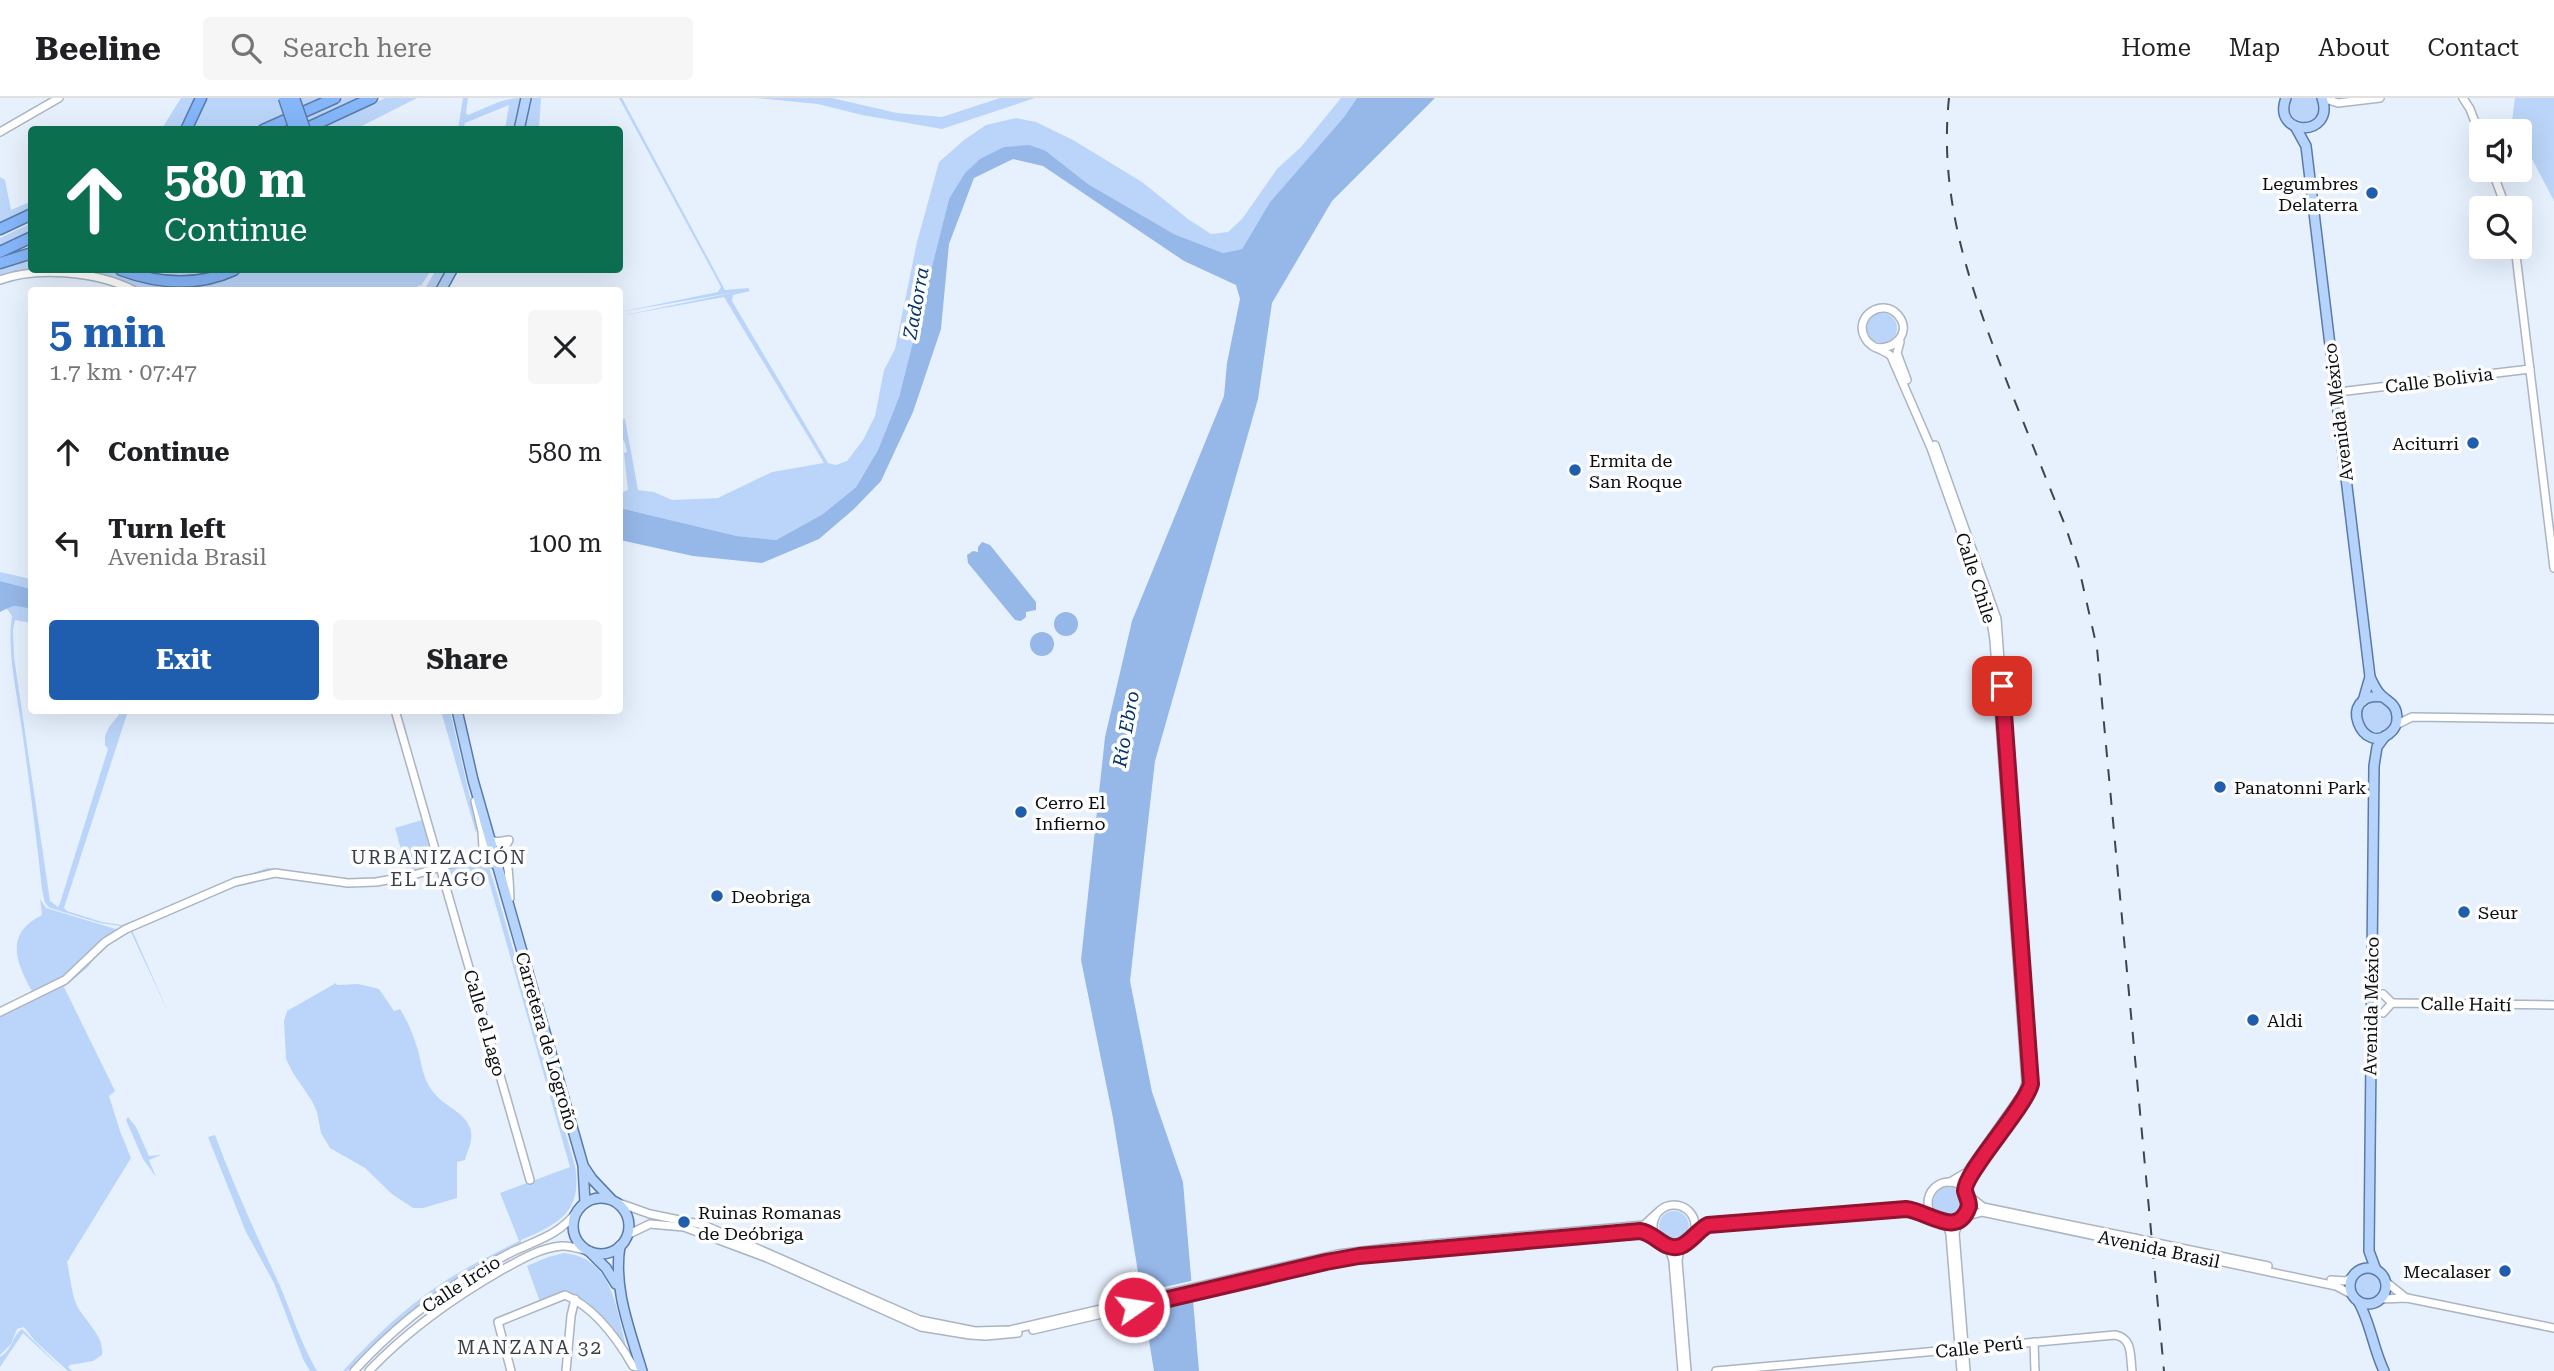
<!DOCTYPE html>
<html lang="en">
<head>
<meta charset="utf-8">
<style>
  :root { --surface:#fff; --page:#f6f6f6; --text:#202124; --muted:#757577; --line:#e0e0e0; --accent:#1f5eaf }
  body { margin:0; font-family:"Roboto Serif",serif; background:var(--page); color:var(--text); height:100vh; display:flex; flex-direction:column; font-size:26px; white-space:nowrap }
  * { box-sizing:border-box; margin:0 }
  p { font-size:23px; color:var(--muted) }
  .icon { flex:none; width:38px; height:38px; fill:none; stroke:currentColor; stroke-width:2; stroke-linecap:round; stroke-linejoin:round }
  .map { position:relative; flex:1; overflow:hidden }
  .sheet { position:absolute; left:28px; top:189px; width:595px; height:427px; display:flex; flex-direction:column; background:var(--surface); border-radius:7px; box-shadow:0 7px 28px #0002 }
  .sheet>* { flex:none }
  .top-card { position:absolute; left:28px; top:28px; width:595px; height:147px; border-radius:7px; box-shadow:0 7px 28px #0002; background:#0b6e4f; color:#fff; overflow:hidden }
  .buttons { position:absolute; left:2469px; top:21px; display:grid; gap:14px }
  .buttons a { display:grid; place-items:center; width:63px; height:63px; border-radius:7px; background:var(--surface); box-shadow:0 7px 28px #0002; font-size:35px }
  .pin { position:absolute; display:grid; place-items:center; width:60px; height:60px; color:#fff; margin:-30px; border-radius:14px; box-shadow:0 4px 10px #0006 }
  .me { position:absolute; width:77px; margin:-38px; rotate:77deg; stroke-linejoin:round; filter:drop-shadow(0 0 5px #0008) }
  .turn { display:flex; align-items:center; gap:24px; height:147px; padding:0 21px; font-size:32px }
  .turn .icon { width:91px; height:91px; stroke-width:2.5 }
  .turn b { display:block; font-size:49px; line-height:60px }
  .round { display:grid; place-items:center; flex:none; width:74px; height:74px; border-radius:7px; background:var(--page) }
  .headline { display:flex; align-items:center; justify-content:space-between; height:119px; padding:0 21px }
  h1 { font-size:42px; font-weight:700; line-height:52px; color:var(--accent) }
  .button { display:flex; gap:14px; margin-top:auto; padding:14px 21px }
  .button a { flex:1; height:80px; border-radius:7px; background:var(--accent); color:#fff; font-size:28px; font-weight:700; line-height:80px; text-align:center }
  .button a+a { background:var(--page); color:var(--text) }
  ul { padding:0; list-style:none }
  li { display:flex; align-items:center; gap:21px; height:91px; padding:0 21px }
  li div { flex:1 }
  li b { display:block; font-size:26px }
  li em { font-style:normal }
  header { display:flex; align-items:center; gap:42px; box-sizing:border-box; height:98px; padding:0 35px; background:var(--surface); border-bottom:2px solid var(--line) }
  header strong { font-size:33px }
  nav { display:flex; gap:38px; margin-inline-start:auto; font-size:24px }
  .search { width:490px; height:63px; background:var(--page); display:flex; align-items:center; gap:18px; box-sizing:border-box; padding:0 24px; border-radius:7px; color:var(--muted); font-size:26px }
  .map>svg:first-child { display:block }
  .green { fill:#bad5f9 }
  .water { fill:#96b8e9 }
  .pier { fill:#e7f1fe }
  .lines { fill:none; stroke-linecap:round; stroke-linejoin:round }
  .minor-casing { stroke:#abb4c1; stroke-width:10 }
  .major-casing { stroke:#5a7ba8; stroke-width:12 }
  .highway-casing { stroke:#5a7ba8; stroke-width:13 }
  .minor { stroke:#fff; stroke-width:7 }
  .major { stroke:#b6d3fb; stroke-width:9 }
  .highway { stroke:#85b6f9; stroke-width:10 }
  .rail { stroke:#40444b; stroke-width:2; stroke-dasharray:12 12; stroke-linecap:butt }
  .minor-bridge-casing { stroke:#abb4c1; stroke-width:10; stroke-linecap:butt }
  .highway-bridge-casing { stroke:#5a7ba8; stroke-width:13; stroke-linecap:butt }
  .minor-bridge { stroke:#fff; stroke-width:7 }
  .highway-bridge { stroke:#85b6f9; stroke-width:10 }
  .route-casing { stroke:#92132f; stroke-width:18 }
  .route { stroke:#e11d48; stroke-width:12 }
  .poi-dot { fill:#1f5eaf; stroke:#fdfdfd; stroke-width:2.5 }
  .labels { text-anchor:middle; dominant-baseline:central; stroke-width:7; stroke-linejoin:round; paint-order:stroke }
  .poi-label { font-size:18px; fill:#0a0d11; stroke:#fdfdfd; text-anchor:start }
  .street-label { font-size:18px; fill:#0a0d11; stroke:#fdfdfd }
  .water-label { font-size:19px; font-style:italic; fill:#03326a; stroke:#fdfdfd }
  .neighbourhood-label { font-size:19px; letter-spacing:2px; fill:#383f49; stroke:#fdfdfd }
</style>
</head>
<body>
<header>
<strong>Beeline</strong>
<div class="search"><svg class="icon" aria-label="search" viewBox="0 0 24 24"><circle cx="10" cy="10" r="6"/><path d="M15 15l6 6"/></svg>Search here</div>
<nav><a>Home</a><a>Map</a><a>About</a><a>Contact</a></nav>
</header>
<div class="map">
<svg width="2554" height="1273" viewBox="0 0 2554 1273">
  <rect width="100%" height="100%" fill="#e7f1fe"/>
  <g class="green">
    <polygon points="181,0 196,0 181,31 161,32"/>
    <polygon points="204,0 322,0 249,31 189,32"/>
    <polygon points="344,0 362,0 294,31 273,32"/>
    <polygon points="385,0 417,0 356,31 321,31"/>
    <path d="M463,0H468L466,15L468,17C486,10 503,0 520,0L513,31H505L509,7L465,25L463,31H458Z"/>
    <polygon points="530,0 541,0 539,31 524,32"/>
    <polygon points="619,0 622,0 725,192 748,190 750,193 733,197 732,203 828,365 836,367 847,363 863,342 875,318 884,272 895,251 917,144 939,64 964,42 986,27 1016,20 1036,24 1073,42 1142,84 1188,121 1211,136 1228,134 1242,121 1277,71 1301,49 1341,0 1357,0 1344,19 1270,104 1242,151 1223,155 1174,136 1088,86 1046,53 1004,49 949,101 899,299 878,352 856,389 823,416 776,442 737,438 620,410 620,395 628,392 624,355 627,354 625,345 620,337 620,322 625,321 638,392 654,394 672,402 718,400 772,374 824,365 724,199 620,218 731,195 620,214 718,194 721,189"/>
    <polygon points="756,0 832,0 897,15 942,19 1000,0 1035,0 942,31 862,17 818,6"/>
    <path d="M2292,0H2316C2322,10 2319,20 2308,25L2294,21L2289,13Z"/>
    <polygon points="2515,0 2554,0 2554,103 2520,38 2520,33 2518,33 2512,23"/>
    <polygon points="0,79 5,82 11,112 32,103 31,112 0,127"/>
    <polygon points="31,125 31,135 0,151 0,140"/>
    <polygon points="31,159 31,171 21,171 0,179 0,169"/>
    <polygon points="47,172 112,172 146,184 230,178 243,172 431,172 421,188 419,187 415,192 138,192 114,180"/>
    <path d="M128,172H229C195,186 163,179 128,172Z"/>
    <polygon points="436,172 445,172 435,192 424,192"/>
    <circle cx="1882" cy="230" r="15"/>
    <polygon points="0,474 31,481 31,491 0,483"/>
    <path d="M14,507L31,511V525L15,522L13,532L14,559L50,803L58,809L60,805L108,651L105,647V638L109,629L122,613H128L64,810L67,813L102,824L122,827L267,770L349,782L398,777L407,773L395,730L422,722L433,764L407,774L408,776L362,784L260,776L126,829L100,825L50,810L45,805L42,791C36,736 29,681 21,625C16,590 7,554 12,518L7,511V508Z"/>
    <circle cx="2377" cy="619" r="15"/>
    <polygon points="441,613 450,613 477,730 476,735"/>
    <path d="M34,753L40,801L46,810L119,832L67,878L0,913V910L32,893C15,863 5,835 42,817Z"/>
    <path d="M472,765L489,769L497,795L575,1068C583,1114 558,1126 521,1142V1145C457,1179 397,1218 347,1273H343C378,1235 416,1199 460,1174C479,1163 499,1153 519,1143L500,1095L570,1069L488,780L450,789L447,773Z"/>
    <path d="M135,828L136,831L132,832L169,916L130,832L109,844L99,854L88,869L64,889L115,993L109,998L120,1033L131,1060L67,1164C70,1177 71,1191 75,1203C81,1221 105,1236 102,1257L93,1263L70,1267L68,1269L72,1273H68L35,1243L24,1229L17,1231L11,1246L0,1257V917L62,886L110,842Z"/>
    <path d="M336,885L337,887L358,886L379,891L394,913L400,911C407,922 412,934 416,946C421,960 421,974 429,988C441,1009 463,1011 470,1030C474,1042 468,1051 465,1062L457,1064V1100L423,1110H413L392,1096L365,1070L330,1050L321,1035L317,1014L312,1003L293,975L286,961L284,923L287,913Z"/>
    <polygon points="128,1019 136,1029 149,1058 161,1057 149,1062 156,1079 143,1061 126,1022"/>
    <path d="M215,1037C234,1089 257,1138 280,1188C292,1216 301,1246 317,1273H310L303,1261L274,1185L246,1134L208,1039Z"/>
    <circle cx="1949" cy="1105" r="16"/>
    <circle cx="1674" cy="1128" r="15"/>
    <path d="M564,1155C614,1160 616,1212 627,1252H625L572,1196L565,1195L540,1204L527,1168L548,1159Z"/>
    <circle cx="2368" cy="1188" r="13"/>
    <path d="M22,1231L64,1273L23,1235L0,1269V1259C12,1253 12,1238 22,1231Z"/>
  </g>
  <g class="water">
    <polygon points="1357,0 1435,0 1332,103 1272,205 1258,301 1155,663 1130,883 1152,994 1183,1084 1199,1273 1154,1273 1113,1020 1081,862 1105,639 1132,523 1224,298 1227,265 1240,201 1236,187 1184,163 1043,68 1013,61 974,80 949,146 941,231 913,314 881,383 854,411 819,441 762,465 693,458 620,442 620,410 737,438 776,442 823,416 856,389 878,352 899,299 949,101 965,75 980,61 1004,49 1029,47 1046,53 1088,86 1174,136 1223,155 1242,151 1270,104 1344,19"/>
    <polygon points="982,444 990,447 1036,504 1036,512 1026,514 1026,519 1021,523 1015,522 968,465 967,457 973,453 978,454 978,449"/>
    <path d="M0,483L31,491V511C12,507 16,506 0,514Z"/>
    <circle cx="1066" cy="526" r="12"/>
    <circle cx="1042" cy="546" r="12"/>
  </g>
  <polygon class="pier" points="1195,1182 1196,1200 1141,1213 1138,1195"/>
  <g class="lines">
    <g class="minor-casing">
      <g id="minor">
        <polyline points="2322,0 2338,5 2380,0"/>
        <polyline points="2463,0 2470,11 2482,42"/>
        <polyline points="0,34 59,0"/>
        <polyline points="2492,72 2506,110"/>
        <polyline points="2515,149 2554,470"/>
        <path d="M0,182C38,168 98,174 133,192"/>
        <polyline points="1900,244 1897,255 1907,282"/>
        <path d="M1874,249C1893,254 1913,235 1898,217C1882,199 1853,219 1865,240C1870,250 1883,251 1891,258L1931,350L1990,516L1994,542L2026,985L2022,996L1967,1074L1950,1084"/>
        <polyline points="2347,293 2530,271"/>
        <polyline points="1935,347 1997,521 2001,577"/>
        <polyline points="2003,602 2005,632"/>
        <polyline points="395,612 530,1082"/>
        <polyline points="2396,627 2412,619 2554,621"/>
        <polyline points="475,703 482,733 483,750"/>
        <polyline points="496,744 509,742 504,751"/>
        <path d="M504,754L502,761L493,766L485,763L482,753C484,748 487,743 494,743C510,744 509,788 510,800"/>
        <polyline points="2383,896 2392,905"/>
        <polyline points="0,914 65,882 105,844 126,831 235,784 275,775 348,785 376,784 410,778 476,759"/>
        <polyline points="2383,915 2392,905 2554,907"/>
        <circle cx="1949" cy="1105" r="21"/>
        <polyline points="1965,1092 1973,1075 2027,998 2031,986 2007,665"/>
        <polyline points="1968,1097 1983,1109 2134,1140"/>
        <polyline points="616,1104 650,1116 704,1127 920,1222 975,1233 1010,1232 1338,1156 1386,1150 1644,1127 1657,1115"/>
        <circle cx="1674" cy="1128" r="21"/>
        <polyline points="1964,1119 1982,1114 2134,1146"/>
        <polyline points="1959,1123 1955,1135 1966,1273"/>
        <polyline points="1941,1124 1948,1130 1950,1136 1961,1273"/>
        <polyline points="627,1137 650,1126 684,1129 767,1160 921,1229 970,1237 986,1238 1018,1235"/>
        <polyline points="1692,1139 1708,1127 1906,1111 1933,1118"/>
        <polyline points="1664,1147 1670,1153 1673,1163 1682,1273"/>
        <polyline points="1683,1147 1680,1150 1678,1163 1687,1273"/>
        <polyline points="2171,1148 2268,1168"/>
        <polyline points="2171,1153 2336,1188 2353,1197"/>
        <polyline points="2331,1182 2346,1183 2353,1178"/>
        <polyline points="2386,1184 2406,1200"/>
        <polyline points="2381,1201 2407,1200 2554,1230"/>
        <polyline points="1033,1232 1326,1164 1359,1158 1640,1134 1651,1136 1658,1142"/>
        <polyline points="2034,1244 2035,1273"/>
        <path d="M354,1273C387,1237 425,1205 467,1179C482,1170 498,1161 514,1153C538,1142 562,1135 577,1113"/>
        <path d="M369,1273C408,1232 453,1200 502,1172C520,1162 540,1150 561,1148C570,1147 579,1151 588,1153"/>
        <path d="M511,1273L498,1224L565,1197C594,1209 618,1242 633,1268L641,1270"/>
        <polyline points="566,1273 571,1218 575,1201"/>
        <path d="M1716,1273L2115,1237C2133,1240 2130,1258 2132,1273"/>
      </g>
    </g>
    <g class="major-casing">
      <g id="major">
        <path d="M2286,0C2271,39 2336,40 2322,0"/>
        <polyline points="2295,28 2306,48 2370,579 2363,603"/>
        <polyline points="519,32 526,0"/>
        <polyline points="441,192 452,172"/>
        <path d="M2370,579C2373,585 2376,593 2382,598C2387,603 2394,605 2396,613C2398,620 2397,628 2392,633C2363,663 2334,593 2383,599"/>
        <polyline points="457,612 473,682 583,1067 585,1105"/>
        <polyline points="584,1069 592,1081 611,1101"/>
        <circle cx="601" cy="1128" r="28"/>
        <path d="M620,1148C613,1191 630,1232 642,1273"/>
        <polyline points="590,1154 606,1170 616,1186"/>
        <circle cx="2368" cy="1188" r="18"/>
        <polyline points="2376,1172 2369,1153 2374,668 2377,649 2385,638"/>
        <path d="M2358,1203C2370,1223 2373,1250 2384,1273"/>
      </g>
    </g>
    <g class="highway-casing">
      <g id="highway">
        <polyline points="186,32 201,0"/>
        <polyline points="263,32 335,0"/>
        <polyline points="303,32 372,0"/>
        <polyline points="0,131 32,116"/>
        <polyline points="0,154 32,139"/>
        <polyline points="0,165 32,155"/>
        <path d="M121,172C159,186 197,189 234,172"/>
      </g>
    </g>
    <use href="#minor" class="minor"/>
    <use href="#major" class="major"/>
    <use href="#highway" class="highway"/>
    <path class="rail" d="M1949,0C1938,104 1972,194 2009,289C2028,335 2046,381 2065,427L2078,466L2097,550L2164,1273"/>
    <g class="minor-bridge-casing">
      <g id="minor-bridge">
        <polyline points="2134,1140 2171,1148"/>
        <polyline points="2134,1146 2171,1153"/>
      </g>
    </g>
    <g class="highway-bridge-casing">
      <g id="highway-bridge">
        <polyline points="284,0 295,32"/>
        <polyline points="294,0 305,32"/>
      </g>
    </g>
    <use href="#minor-bridge" class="minor-bridge"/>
    <use href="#highway-bridge" class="highway-bridge"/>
  </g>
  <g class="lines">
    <g class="route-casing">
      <path id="route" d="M1134,1209L1326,1164L1359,1158L1640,1133C1656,1135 1664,1154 1681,1148C1691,1144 1698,1132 1708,1127L1906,1111C1928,1113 1958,1142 1969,1108C1969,1102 1966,1098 1965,1093C1963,1076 2025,1010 2031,986L2002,588"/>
    </g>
    <use href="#route" class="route"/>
  </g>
  <g class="poi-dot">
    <circle cx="2372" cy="95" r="7"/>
    <circle cx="2473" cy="345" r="7"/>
    <circle cx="1575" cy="372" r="7"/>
    <circle cx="2220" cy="689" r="7"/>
    <circle cx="1021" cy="714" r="7"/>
    <circle cx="717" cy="798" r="7"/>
    <circle cx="2464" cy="814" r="7"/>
    <circle cx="2253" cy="922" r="7"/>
    <circle cx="684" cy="1124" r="7"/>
    <circle cx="2505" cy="1173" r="7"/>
  </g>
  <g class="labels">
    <g class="poi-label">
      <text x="2358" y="85" text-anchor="end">Legumbres<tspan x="2358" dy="21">Delaterra</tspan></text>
      <text x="2459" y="345" text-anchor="end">Aciturri</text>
      <text x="1589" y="362">Ermita de<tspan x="1589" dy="21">San Roque</tspan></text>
      <text x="2234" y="689">Panatonni Park</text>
      <text x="1035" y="704">Cerro El<tspan x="1035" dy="21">Infierno</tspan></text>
      <text x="731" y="798">Deobriga</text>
      <text x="2478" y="814">Seur</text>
      <text x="2267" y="922">Aldi</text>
      <text x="698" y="1114">Ruinas Romanas<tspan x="698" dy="21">de Deóbriga</tspan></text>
      <text x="2491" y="1173" text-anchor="end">Mecalaser</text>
    </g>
    <g class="street-label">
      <text transform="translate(2439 282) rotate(-7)">Calle Bolivia</text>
      <text transform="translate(2338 314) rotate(-97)">Avenida México</text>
      <text transform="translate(1976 480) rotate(72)">Calle Chile</text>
      <text transform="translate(2466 906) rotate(1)">Calle Haití</text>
      <text transform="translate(2371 908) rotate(-89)">Avenida México</text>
      <text transform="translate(485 925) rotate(74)">Calle el Lago</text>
      <text transform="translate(547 943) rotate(74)">Carretera de Logroño</text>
      <text transform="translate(2159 1151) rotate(12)">Avenida Brasil</text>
      <text transform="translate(461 1186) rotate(-33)">Calle Ircio</text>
      <text transform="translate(1979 1249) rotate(-6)">Calle Perú</text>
    </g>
    <g class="water-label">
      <text transform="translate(916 205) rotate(-80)">Zadorra</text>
      <text transform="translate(1126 631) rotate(-80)">Río Ebro</text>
    </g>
    <g class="neighbourhood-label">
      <text x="439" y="759">URBANIZACIÓN<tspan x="439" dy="22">EL LAGO</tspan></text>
      <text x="530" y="1249">MANZANA 32</text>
    </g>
  </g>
</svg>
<div class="buttons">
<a><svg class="icon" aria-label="sound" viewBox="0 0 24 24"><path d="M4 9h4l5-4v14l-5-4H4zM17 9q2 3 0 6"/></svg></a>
<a><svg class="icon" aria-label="search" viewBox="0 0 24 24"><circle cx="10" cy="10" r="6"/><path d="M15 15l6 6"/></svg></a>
</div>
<div class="pin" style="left:2002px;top:588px;background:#d93025"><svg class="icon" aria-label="arrive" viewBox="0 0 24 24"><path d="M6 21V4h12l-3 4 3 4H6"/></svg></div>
<svg class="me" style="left:1134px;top:1209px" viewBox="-20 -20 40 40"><circle r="17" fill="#e11d48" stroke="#fff" stroke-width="3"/><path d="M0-11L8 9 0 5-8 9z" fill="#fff"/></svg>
<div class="top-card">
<div class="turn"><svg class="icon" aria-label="ahead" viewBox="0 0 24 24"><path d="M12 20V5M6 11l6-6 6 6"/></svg><div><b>580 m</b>Continue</div></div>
</div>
<section class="sheet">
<div class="headline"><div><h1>5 min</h1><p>1.7 km · 07:47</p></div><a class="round"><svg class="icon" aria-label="close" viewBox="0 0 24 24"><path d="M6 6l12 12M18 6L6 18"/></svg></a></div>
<ul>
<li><svg class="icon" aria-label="ahead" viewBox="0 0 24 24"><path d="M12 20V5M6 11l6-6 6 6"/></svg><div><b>Continue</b></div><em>580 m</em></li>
<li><svg class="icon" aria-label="left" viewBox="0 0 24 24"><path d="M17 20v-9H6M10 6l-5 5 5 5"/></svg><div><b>Turn left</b><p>Avenida Brasil</p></div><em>100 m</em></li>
</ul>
<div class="button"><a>Exit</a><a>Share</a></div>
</section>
</div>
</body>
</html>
